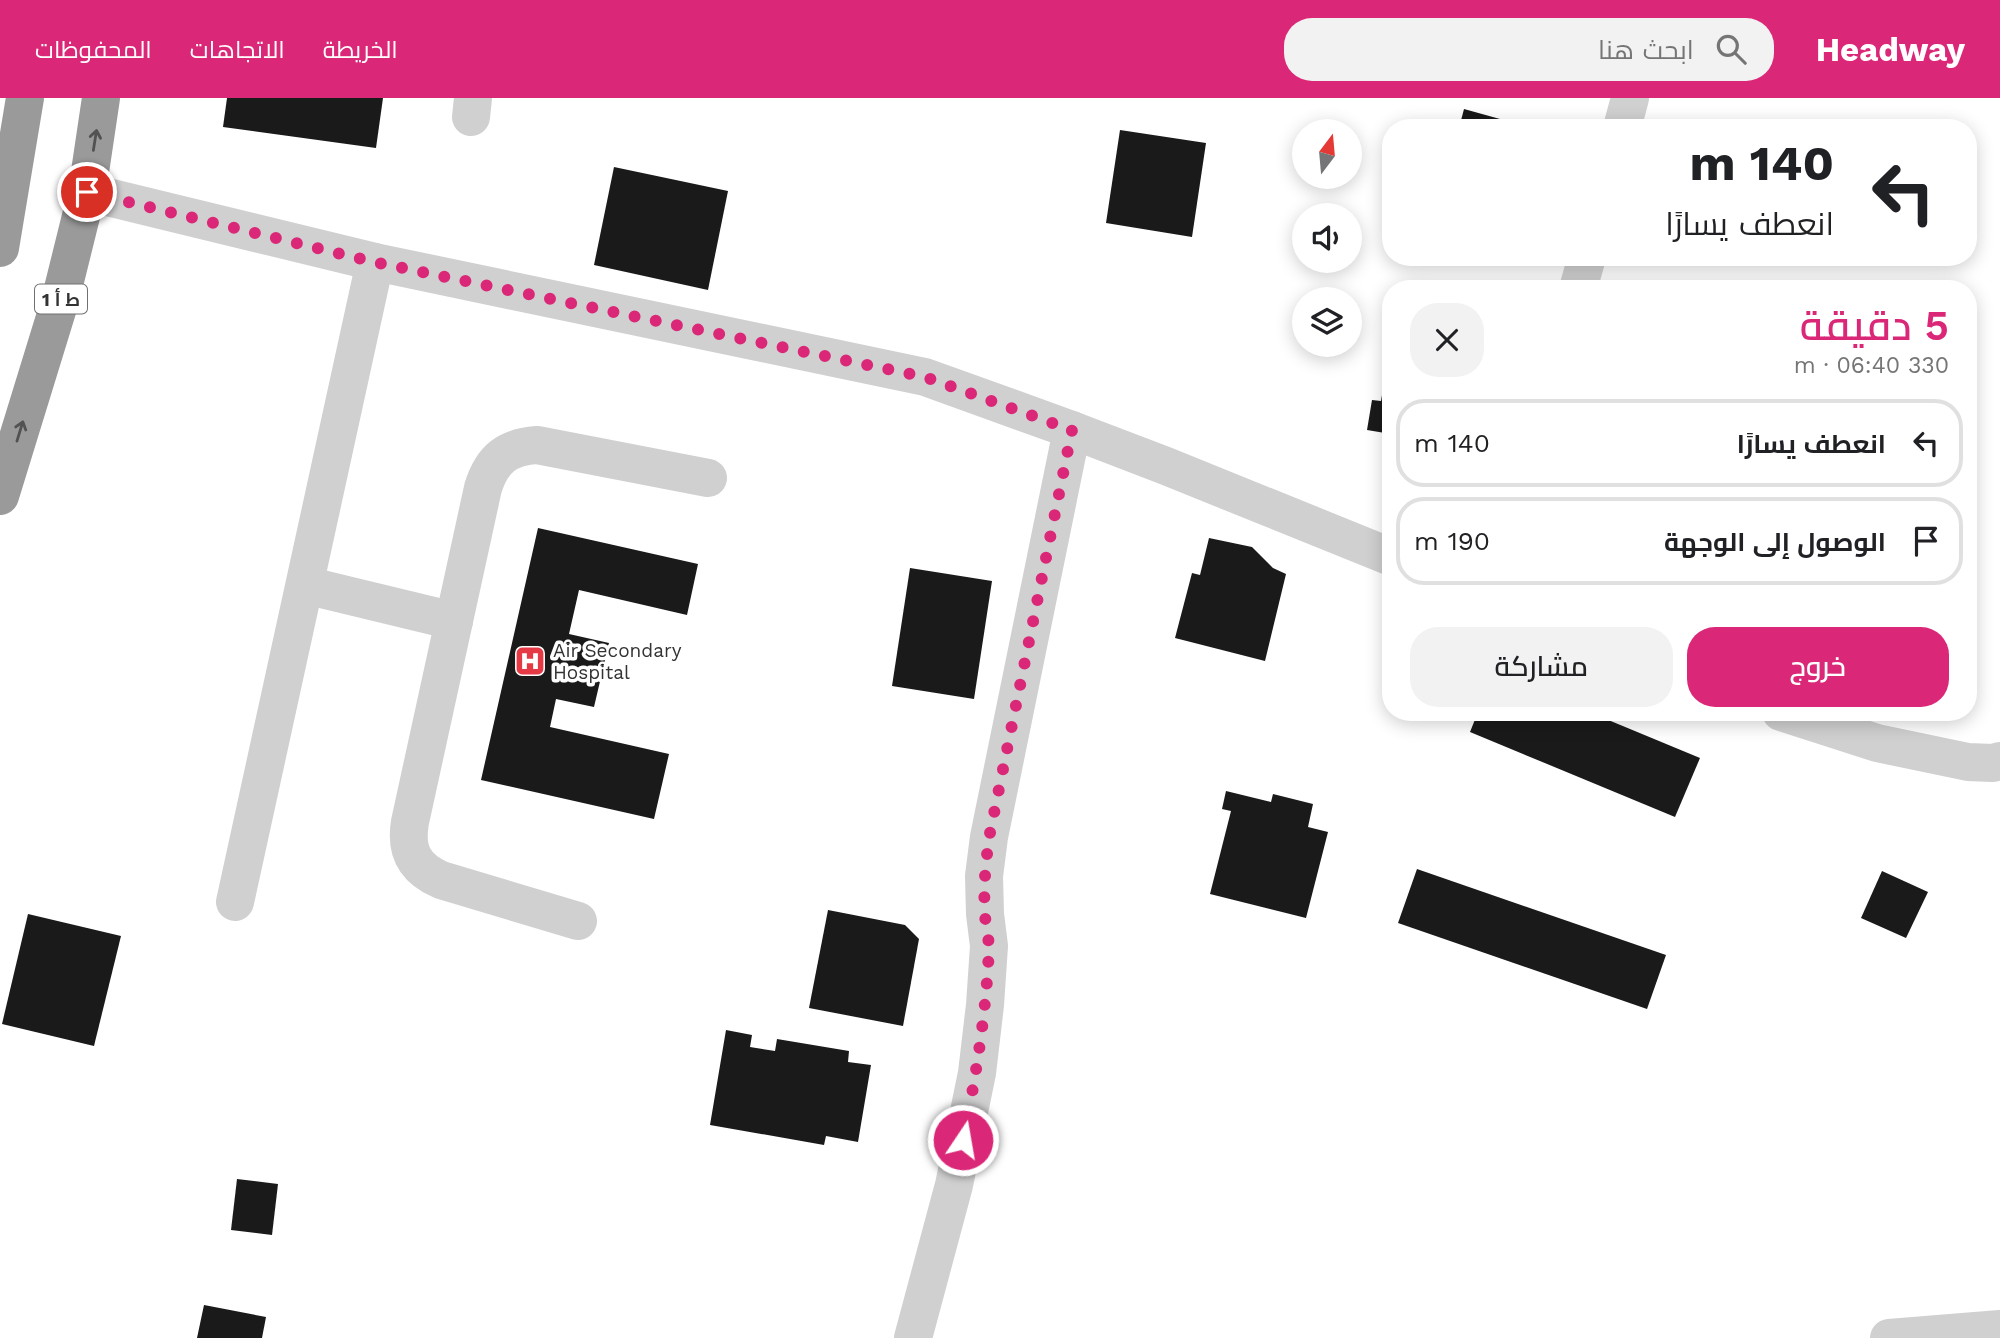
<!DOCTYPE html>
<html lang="ar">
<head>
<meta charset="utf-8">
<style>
  :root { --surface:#fff; --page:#f2f2f2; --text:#202124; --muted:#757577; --line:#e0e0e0; --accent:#db2777 }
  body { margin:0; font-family:"Work Sans",Cairo,sans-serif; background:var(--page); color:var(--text); direction:rtl; height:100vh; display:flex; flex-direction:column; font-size:26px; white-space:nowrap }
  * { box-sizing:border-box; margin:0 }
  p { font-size:23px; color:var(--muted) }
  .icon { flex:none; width:38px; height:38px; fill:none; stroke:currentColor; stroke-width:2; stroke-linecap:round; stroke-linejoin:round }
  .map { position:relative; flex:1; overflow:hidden; direction:ltr }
  .drawer { position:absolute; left:1382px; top:182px; width:595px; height:441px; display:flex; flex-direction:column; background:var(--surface); border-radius:28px; box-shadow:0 4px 18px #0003; direction:rtl }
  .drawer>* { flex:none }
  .top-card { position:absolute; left:1382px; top:21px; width:595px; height:147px; border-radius:28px; box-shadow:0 4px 18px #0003; direction:rtl; background:#fff; color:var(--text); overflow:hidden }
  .needle { width:46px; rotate:16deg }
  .tools { position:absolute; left:1292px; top:21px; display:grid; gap:14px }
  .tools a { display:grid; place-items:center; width:70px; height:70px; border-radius:50%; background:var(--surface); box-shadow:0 4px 18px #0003; font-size:35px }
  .pin { position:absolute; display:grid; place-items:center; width:60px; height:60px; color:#fff; margin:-30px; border:4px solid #fff; border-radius:50%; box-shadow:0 2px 7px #0007 }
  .me { position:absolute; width:77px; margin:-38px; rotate:12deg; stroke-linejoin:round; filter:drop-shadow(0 0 5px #0008) }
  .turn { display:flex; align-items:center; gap:24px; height:147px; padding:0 28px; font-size:32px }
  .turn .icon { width:91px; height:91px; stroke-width:2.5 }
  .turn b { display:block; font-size:49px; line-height:60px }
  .round { display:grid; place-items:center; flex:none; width:74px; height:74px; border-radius:28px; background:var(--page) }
  .headline { display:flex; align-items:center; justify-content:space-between; height:119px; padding:0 28px }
  h1 { font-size:42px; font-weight:600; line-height:52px; color:var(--accent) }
  .button { display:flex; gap:14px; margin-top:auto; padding:14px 28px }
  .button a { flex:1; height:80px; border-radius:28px; background:var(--accent); color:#fff; font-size:28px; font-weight:600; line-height:80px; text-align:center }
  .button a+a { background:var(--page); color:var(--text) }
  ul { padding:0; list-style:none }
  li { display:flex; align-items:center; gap:21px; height:88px; margin:0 14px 10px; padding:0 14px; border:4px solid var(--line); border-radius:28px }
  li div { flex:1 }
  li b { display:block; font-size:26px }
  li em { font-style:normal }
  header { display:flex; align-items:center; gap:42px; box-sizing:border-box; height:98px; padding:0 35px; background:var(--accent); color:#fff }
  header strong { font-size:33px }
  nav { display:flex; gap:38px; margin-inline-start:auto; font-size:24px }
  .search { width:490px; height:63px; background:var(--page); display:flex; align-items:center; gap:18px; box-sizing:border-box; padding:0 24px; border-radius:28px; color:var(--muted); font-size:26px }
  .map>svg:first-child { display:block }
  .building { fill:#1a1a1a }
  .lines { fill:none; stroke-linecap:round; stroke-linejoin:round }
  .minor { stroke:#d0d0d0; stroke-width:38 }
  .highway { stroke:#9a9a9a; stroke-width:38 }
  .oneway { stroke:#525252 }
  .route { stroke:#db2777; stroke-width:12; stroke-dasharray:0 21.6 }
  .labels { text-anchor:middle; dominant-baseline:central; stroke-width:7; stroke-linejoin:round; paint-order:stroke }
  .shield { fill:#fff; stroke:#707070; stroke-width:2 }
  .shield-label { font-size:18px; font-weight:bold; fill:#333 }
  .poi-label { font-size:19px; fill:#333; stroke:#fff; text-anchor:start }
</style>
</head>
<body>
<header>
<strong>Headway</strong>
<div class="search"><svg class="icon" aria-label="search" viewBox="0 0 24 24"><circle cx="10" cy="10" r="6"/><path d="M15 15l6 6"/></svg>ابحث هنا</div>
<nav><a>الخريطة</a><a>الاتجاهات</a><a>المحفوظات</a></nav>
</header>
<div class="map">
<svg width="2000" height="1240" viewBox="0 0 2000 1240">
  <rect width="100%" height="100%" fill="#fff"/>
  <g class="building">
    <polygon points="227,0 383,0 376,50 223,29"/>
    <polygon points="1464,11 1518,26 1521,30 1459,30"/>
    <polygon points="1120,32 1206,45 1192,139 1106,125"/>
    <polygon points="614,69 728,93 708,192 594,167"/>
    <polygon points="1391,249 1391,336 1367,332 1372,302 1381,303 1387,267 1385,267 1387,252"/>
    <polygon points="538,430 698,466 687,517 579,492 569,536 609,545 594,609 556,601 550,629 669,656 654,721 481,682"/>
    <polygon points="1209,440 1252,449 1273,470 1286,476 1265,563 1175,540 1192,475 1200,477"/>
    <polygon points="910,470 992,483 974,601 892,588"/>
    <polygon points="1478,614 1589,614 1700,660 1675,719 1470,634"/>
    <polygon points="1226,693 1271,704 1273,696 1313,706 1308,729 1328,734 1306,820 1210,796 1231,713 1222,711"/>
    <polygon points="1417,771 1666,857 1647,911 1398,825"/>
    <polygon points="1882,773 1928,794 1906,840 1861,820"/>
    <polygon points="828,812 905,827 919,841 903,928 809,910"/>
    <polygon points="28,816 121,838 94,948 2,926"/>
    <polygon points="726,932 752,937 750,949 775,953 777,941 849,953 848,964 871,967 858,1044 826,1038 824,1047 710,1027"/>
    <polygon points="237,1081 278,1086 272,1137 231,1132"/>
    <polygon points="204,1207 266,1219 262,1240 197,1240"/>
  </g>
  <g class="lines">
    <g class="minor">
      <polyline points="471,19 473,0"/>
      <polyline points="1622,30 1630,0"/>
      <polyline points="87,94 375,164 925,279 1072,332 1166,368 1391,459"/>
      <polyline points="1578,191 1587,159"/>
      <polyline points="305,487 454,523"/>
      <polyline points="1781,614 1877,645 1968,664 1993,665 2000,663"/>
      <polyline points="235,804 375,164"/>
      <path d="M578,823L441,782C414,770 405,753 410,724L483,390C492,361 507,349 537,347L708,380"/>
      <polyline points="913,1240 954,1087 977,975 985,907 989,848 985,816 984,778 989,739 1072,332"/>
      <polyline points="1889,1240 2000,1231"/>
    </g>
    <g class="highway">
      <polyline points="0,150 25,0"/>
      <polyline points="0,398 60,203 87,94 101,0"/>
    </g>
  </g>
  <defs><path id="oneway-shaft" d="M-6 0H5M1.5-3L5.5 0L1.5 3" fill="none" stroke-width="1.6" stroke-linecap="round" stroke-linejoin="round" transform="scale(1.75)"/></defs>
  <g class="oneway">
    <use href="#oneway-shaft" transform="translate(95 42) rotate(-81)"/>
    <use href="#oneway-shaft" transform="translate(20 333) rotate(-73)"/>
  </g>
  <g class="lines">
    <path class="route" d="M87,94L374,164L925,279L1072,332L989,740C986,764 983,789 985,814C985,827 989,839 989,851C986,916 976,979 963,1042"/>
  </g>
  <defs>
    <g id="hospital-square" transform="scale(1.575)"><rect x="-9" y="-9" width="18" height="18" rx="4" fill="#e63946" stroke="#fff"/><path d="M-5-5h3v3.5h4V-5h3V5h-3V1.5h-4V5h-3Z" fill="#fff"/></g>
  </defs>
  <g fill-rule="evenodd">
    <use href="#hospital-square" x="530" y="563"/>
  </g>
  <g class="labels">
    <rect class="shield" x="35" y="186.5" width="52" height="29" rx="5"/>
    <g class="shield-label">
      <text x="61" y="201">ط أ 1</text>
    </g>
    <g class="poi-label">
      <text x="553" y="552">Air Secondary<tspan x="553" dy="22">Hospital</tspan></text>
    </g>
  </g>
</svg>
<div class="tools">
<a><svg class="needle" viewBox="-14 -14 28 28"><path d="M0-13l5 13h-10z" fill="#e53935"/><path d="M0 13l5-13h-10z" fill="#757577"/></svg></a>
<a><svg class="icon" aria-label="sound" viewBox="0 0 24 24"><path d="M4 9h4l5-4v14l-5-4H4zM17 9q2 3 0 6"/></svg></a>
<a><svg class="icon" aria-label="layers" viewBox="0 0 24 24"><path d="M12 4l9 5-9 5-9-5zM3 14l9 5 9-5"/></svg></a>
</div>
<div class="pin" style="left:87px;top:94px;background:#d93025"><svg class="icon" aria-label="arrive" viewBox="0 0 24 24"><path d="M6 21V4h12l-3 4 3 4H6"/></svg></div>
<svg class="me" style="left:963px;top:1042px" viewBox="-20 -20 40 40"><circle r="17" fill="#db2777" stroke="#fff" stroke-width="3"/><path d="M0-11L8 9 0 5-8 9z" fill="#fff"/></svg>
<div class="top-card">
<div class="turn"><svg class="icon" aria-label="left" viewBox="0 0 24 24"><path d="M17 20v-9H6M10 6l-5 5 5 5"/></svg><div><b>140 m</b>انعطف يسارًا</div></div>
</div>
<section class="drawer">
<div class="headline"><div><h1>5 دقيقة</h1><p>330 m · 06:40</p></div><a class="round"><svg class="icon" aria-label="close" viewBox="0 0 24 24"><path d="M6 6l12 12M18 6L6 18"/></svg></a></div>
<ul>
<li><svg class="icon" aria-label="left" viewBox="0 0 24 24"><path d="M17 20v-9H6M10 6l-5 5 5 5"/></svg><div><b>انعطف يسارًا</b></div><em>140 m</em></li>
<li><svg class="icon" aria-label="arrive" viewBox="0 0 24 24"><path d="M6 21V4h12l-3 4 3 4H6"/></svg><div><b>الوصول إلى الوجهة</b></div><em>190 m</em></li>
</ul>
<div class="button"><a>خروج</a><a>مشاركة</a></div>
</section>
</div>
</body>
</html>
